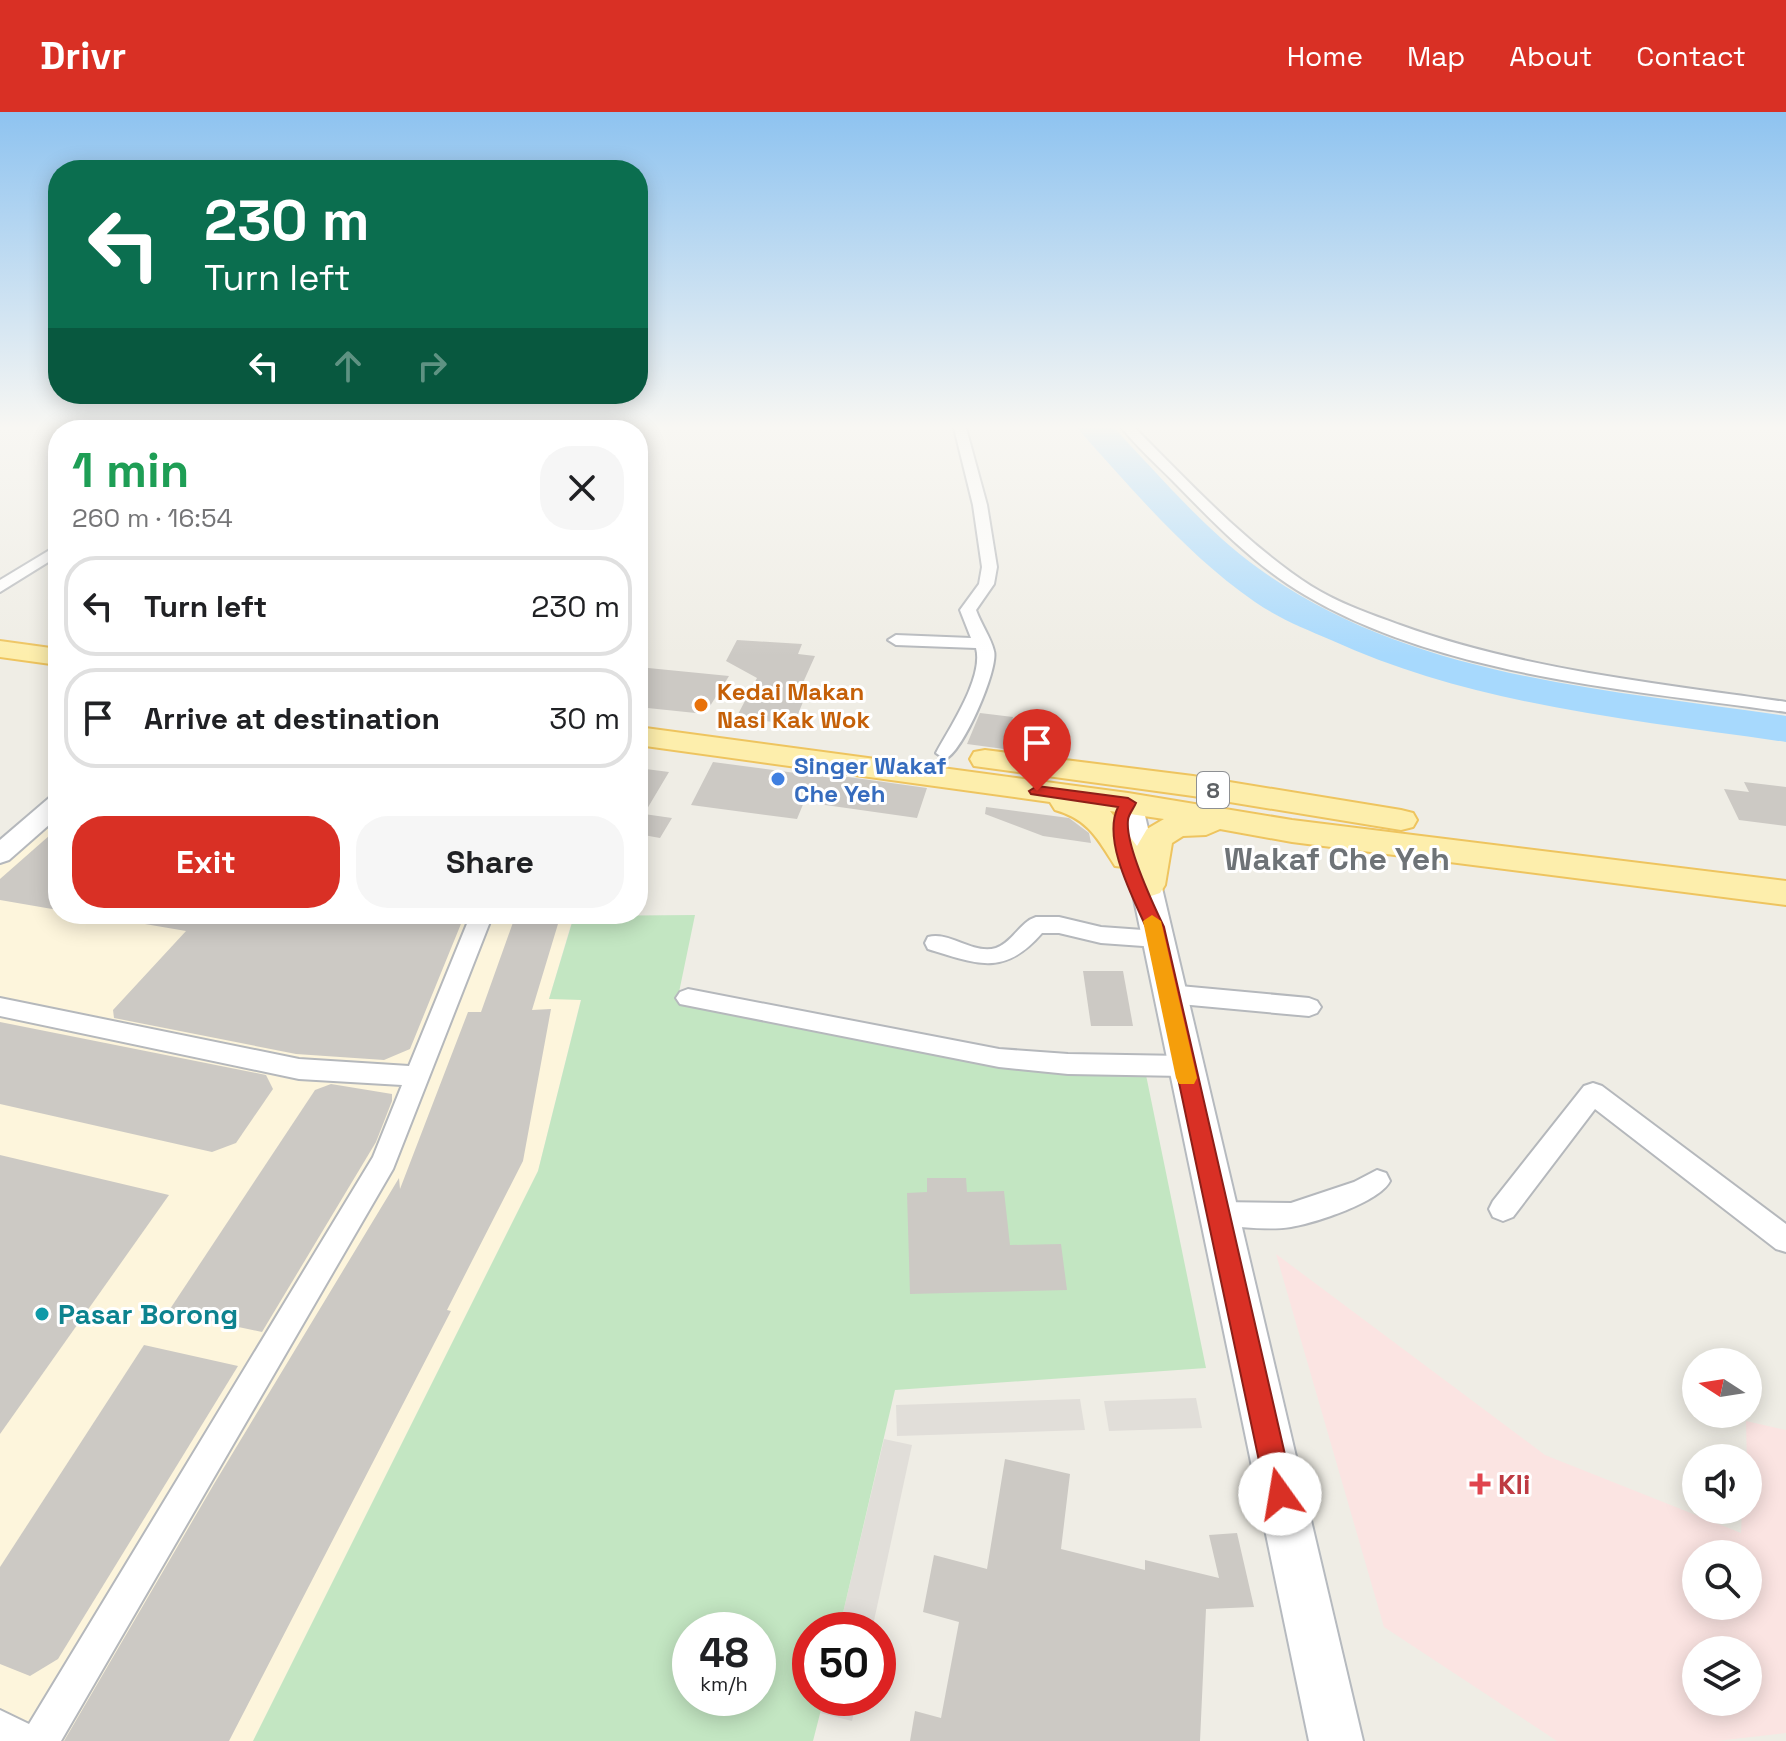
<!DOCTYPE html>
<html lang="en">
<head>
<meta charset="utf-8">
<style>
  :root { --surface:#fff; --page:#f6f6f6; --text:#202124; --muted:#757577; --line:#e0e0e0; --accent:#d93025 }
  body { margin:0; font-family:"Space Grotesk",sans-serif; background:var(--page); color:var(--text); height:100vh; display:flex; flex-direction:column; font-size:30px; white-space:nowrap }
  * { box-sizing:border-box; margin:0 }
  p { font-size:26px; color:var(--muted) }
  .icon { flex:none; width:44px; height:44px; fill:none; stroke:currentColor; stroke-width:2; stroke-linecap:round; stroke-linejoin:round }
  .map { position:relative; flex:1; overflow:hidden }
  .side { position:absolute; left:48px; top:308px; width:600px; height:504px; display:flex; flex-direction:column; background:var(--surface); border-radius:32px; box-shadow:0 4px 20px #0003 }
  .side>* { flex:none }
  .hud { position:absolute; left:48px; top:48px; width:600px; height:244px; border-radius:32px; box-shadow:0 4px 20px #0003; background:#0b6e4f; color:#fff; overflow:hidden }
  .needle { width:52px; rotate:282deg }
  .controls { position:absolute; left:1682px; top:1236px; display:grid; gap:16px }
  .controls a { display:grid; place-items:center; width:80px; height:80px; border-radius:50%; background:var(--surface); box-shadow:0 4px 20px #0003; font-size:40px }
  .speed { position:absolute; left:672px; top:1500px; display:flex; gap:16px; font-size:40px; font-weight:700; text-align:center }
  .speed>* { display:grid; place-content:center; width:104px; height:104px; border-radius:50%; background:var(--surface); box-shadow:0 4px 20px #0003; line-height:1 }
  .speed small { font-size:20px; font-weight:400 }
  .speed .limit { border:12px solid #d22; background:#fff; color:#111 }
  .pin { position:absolute; display:grid; place-items:center; width:68px; height:68px; color:#fff; margin:-82px -34px; border-radius:50% 50% 50% 0; rotate:-45deg; box-shadow:0 0 8px #0007 }
  .pin .icon { rotate:45deg }
  .me { position:absolute; width:88px; margin:-44px; rotate:347deg; stroke-linejoin:round; filter:drop-shadow(0 0 6px #0008) }
  .turn { display:flex; align-items:center; gap:28px; height:168px; padding:0 24px; font-size:36px }
  .turn .icon { width:104px; height:104px; stroke-width:2.5 }
  .turn b { display:block; font-size:56px; line-height:68px }
  .lanes { display:flex; align-items:center; height:76px; padding:0 24px; background:#0003; justify-content:center; gap:40px; direction:ltr }
  .lanes .off { opacity:.35 }
  .round { display:grid; place-items:center; flex:none; width:84px; height:84px; border-radius:32px; background:var(--page) }
  .head { display:flex; align-items:center; justify-content:space-between; height:136px; padding:0 24px }
  h1 { font-size:48px; font-weight:700; line-height:60px; color:#1e9e55 }
  .action { display:flex; gap:16px; margin-top:auto; padding:16px 24px }
  .action a { flex:1; height:92px; border-radius:32px; background:var(--accent); color:#fff; font-size:32px; font-weight:700; line-height:92px; text-align:center }
  .action a+a { background:var(--page); color:var(--text) }
  ul { padding:0; list-style:none }
  li { display:flex; align-items:center; gap:24px; height:100px; margin:0 16px 12px; padding:0 8px; border:4px solid var(--line); border-radius:32px }
  li div { flex:1 }
  li b { display:block; font-size:30px }
  li em { font-style:normal }
  header { display:flex; align-items:center; gap:48px; box-sizing:border-box; height:112px; padding:0 40px; background:var(--accent); color:#fff }
  header strong { font-size:38px }
  nav { display:flex; gap:44px; margin-inline-start:auto; font-size:28px }
  .map>svg:first-child { display:block }
  .commercial { fill:#fdf5dc }
  .industrial { fill:#e1ded9 }
  .medical { fill:#fbe4e2; fill-rule:evenodd }
  .green { fill:#c3e6c2; fill-rule:evenodd }
  .water { fill:#a7d9fd }
  .building { fill:#ccc9c4 }
  .lines { fill:none; stroke-linecap:round; stroke-linejoin:round }
  .minor-casing { stroke:#b5b8bc; stroke-width:4 }
  .tertiary-casing { stroke:#b5b8bc; stroke-width:4 }
  .secondary-casing { stroke:#b6babf; stroke-width:4 }
  .primary-casing { stroke:#eec45f; stroke-width:4 }
  .minor { fill:#fff; fill-rule:evenodd }
  .tertiary { fill:#fff; fill-rule:evenodd }
  .secondary { fill:#fff; fill-rule:evenodd }
  .primary { fill:#fdeeac; fill-rule:evenodd }
  .route { fill:#d93025; stroke:#8d1f18; stroke-width:2 }
  .slow { fill:#f59e0b }
  .food-dot { fill:#e8710a; stroke:#fff; stroke-width:3 }
  .shop-dot { fill:#3f7fe0; stroke:#fff; stroke-width:3 }
  .culture-dot { fill:#0f9aa8; stroke:#fff; stroke-width:3 }
  .health-dot { fill:#e0444e; stroke:#fff; stroke-width:3 }
  .labels { text-anchor:middle; dominant-baseline:central; stroke-width:6; stroke-linejoin:round; paint-order:stroke }
  .shield { fill:#fff; stroke:#8e9093; stroke-width:2 }
  .shield-label { font-size:22px; font-weight:bold; fill:#5d6165 }
  .food-label { font-size:24px; font-weight:bold; fill:#c56008; stroke:#fff; text-anchor:start }
  .shop-label { font-size:24px; font-weight:bold; fill:#366cbe; stroke:#fff; text-anchor:start }
  .near-culture-label { font-size:28px; font-weight:bold; fill:#0d838f; stroke:#fff; text-anchor:start }
  .near-health-label { font-size:28px; font-weight:bold; fill:#be3a42; stroke:#fff; text-anchor:start }
  .district-label { font-size:32px; font-weight:bold; fill:#6e7377; stroke:#fff }
</style>
</head>
<body>
<header>
<strong>Drivr</strong>
<nav><a>Home</a><a>Map</a><a>About</a><a>Contact</a></nav>
</header>
<div class="map">
<svg width="1786" height="1629" viewBox="0 0 1786 1629">
  <rect width="100%" height="100%" fill="#efede5"/>
  <polygon class="commercial" points="58,692 58,802 574,802 549,887 581,887 538,1059 253,1629 23,1629 0,1617 0,742"/>
  <g class="industrial">
    <polygon points="1196,1286 1202,1316 1109,1319 1104,1289"/>
    <polygon points="1080,1287 1085,1318 897,1324 896,1293"/>
    <polygon points="884,1327 912,1333 872,1518 839,1518"/>
    <polygon points="824,1586 857,1586 852,1609 820,1601"/>
  </g>
  <path class="medical" d="M1276,1142L1545,1343L1741,1421L1742,1398H1748L1746,1309L1786,1318V1621L1716,1629H1557L1384,1515ZM1696,1442H1748V1494H1696ZM1748,1538V1590H1696V1538Z"/>
  <path class="green" d="M695,803L677,890L994,953L1067,962L1146,963L1206,1256L895,1278L839,1518H810V1586H824L813,1629H253L538,1059L581,888L549,887L574,804ZM690,1518H758V1586H690Z"/>
  <path class="water" d="M1077,316H1114C1160,364 1204,417 1258,456C1410,566 1606,577 1786,604V630C1632,608 1473,593 1331,528C1305,517 1278,506 1255,490C1186,442 1133,378 1077,316Z"/>
  <g class="building">
    <polygon points="737,528 802,532 798,542 815,544 797,584 805,585 794,612 736,606 757,566 726,549"/>
    <polygon points="638,555 729,564 705,602 638,595"/>
    <polygon points="980,601 1013,605 1004,637 967,632"/>
    <polygon points="713,650 840,667 841,664 927,676 917,706 804,690 797,707 691,693"/>
    <polygon points="638,656 669,660 644,702 672,706 660,726 638,722"/>
    <polygon points="1744,670 1786,675 1786,714 1739,708 1724,677 1749,680"/>
    <polygon points="986,695 1069,706 1089,721 1091,731 1043,724 985,702"/>
    <polygon points="58,716 58,798 0,788 0,767"/>
    <polygon points="146,802 465,802 410,937 384,948 296,942 114,906 113,898 186,819 145,812"/>
    <polygon points="516,802 561,802 532,898 551,897 523,1049 447,1198 451,1199 229,1629 64,1629 214,1372 399,1066 400,1077 468,900 481,900"/>
    <polygon points="1083,859 1123,859 1133,914 1091,914"/>
    <polygon points="0,910 266,963 273,977 236,1031 212,1040 0,992"/>
    <polygon points="331,972 392,982 392,989 376,1030 262,1220 168,1200 315,978"/>
    <polygon points="0,1043 169,1083 0,1322"/>
    <polygon points="927,1066 966,1066 967,1080 1004,1079 1010,1133 1061,1132 1067,1178 910,1182 907,1081 927,1080"/>
    <polygon points="144,1233 238,1254 58,1547 30,1564 0,1552 0,1455"/>
    <polygon points="1005,1347 1070,1362 1061,1437 1145,1458 1145,1448 1219,1466 1209,1423 1237,1421 1254,1495 1206,1497 1200,1629 910,1629 915,1599 941,1606 959,1510 923,1500 934,1443 987,1457"/>
  </g>
  <g class="lines">
    <g class="minor-casing">
      <g id="minor">
        <path d="M954,316H966L987,393L997,455L994,472L976,498C981,512 991,526 994,539C999,557 962,642 945,647L936,641C950,615 984,565 976,536L896,533L888,528L896,523L971,526L960,498L979,472L982,455L973,393Z"/>
        <path d="M1122,316H1135C1190,371 1245,431 1311,474C1338,491 1370,502 1400,513C1524,558 1656,571 1786,590V600C1632,578 1441,564 1305,483C1255,454 1213,410 1172,368C1155,351 1137,335 1122,316Z"/>
        <polygon points="58,433 58,444 0,480 0,468"/>
        <polygon points="471,802 493,802 393,1057 61,1629 0,1629 0,1598 29,1612 373,1045 402,973 299,967 0,904 0,886 299,947 409,954"/>
        <path d="M1036,805H1059L1101,815L1157,819L1165,821L1168,827L1165,833L1157,835L1101,831L1059,821H1042C1004,865 977,852 928,837L925,831L928,825C950,819 973,843 996,836C1013,830 1020,810 1036,805Z"/>
        <polygon points="1169,873 1309,886 1317,889 1321,895 1317,901 1309,904 1169,891 1161,888 1157,882 1161,876"/>
        <polygon points="688,877 999,937 1068,942 1184,944 1193,947 1196,954 1193,961 1184,964 1068,962 999,955 680,892 676,886 680,880"/>
        <polygon points="1593,971 1602,974 1786,1112 1786,1140 1776,1137 1595,997 1513,1105 1503,1109 1493,1105 1489,1097 1493,1089 1584,974"/>
        <path d="M1377,1058L1386,1061L1390,1069C1380,1090 1315,1111 1291,1115C1268,1119 1241,1114 1217,1114L1207,1110L1203,1102L1207,1094L1217,1090L1291,1091L1354,1070Z"/>
      </g>
    </g>
    <g class="tertiary-casing">
      <polygon id="tertiary" points="58,684 58,705 9,748 0,751 0,728 49,686"/>
    </g>
    <g class="secondary-casing">
      <polygon id="secondary" points="1128,682 1138,685 1142,691 1363,1629 1309,1629 1114,691 1118,685"/>
    </g>
    <g class="primary-casing">
      <g id="primary">
        <polygon points="0,529 58,537 58,553 0,545"/>
        <path d="M638,615L1128,681L1292,708L1786,769V793L1292,730L1220,717L1206,723L1183,724L1172,731L1165,773L1160,781L1148,785L1136,781L1131,773L1132,756L1115,754C1098,727 1088,707 1055,698L1050,690L638,633ZM1110,699L1164,707L1147,717L1137,734Z"/>
        <polygon points="985,638 1193,664 1401,698 1413,701 1417,708 1413,715 1401,718 1193,684 974,654 970,647 974,640"/>
      </g>
    </g>
    <use href="#minor" class="minor"/>
    <use href="#tertiary" class="tertiary"/>
    <use href="#secondary" class="secondary"/>
    <use href="#primary" class="primary"/>
  </g>
  <linearGradient id="sky" x2="0" y2="1"><stop stop-color="#8ec3f0"/><stop offset="0.58" stop-color="#f8f7f3"/><stop offset="1" stop-color="#f8f7f3" stop-opacity="0"/></linearGradient>
  <rect width="1786" height="544" fill="url(#sky)"/>
  <path class="route" d="M1037,674L1128,686L1136,691C1134,696 1128,703 1128,708C1125,733 1153,792 1164,815L1294,1382L1290,1391L1280,1395L1270,1391L1266,1382L1146,815C1132,784 1102,727 1118,695L1031,682L1029,679Z"/>
  <polygon class="slow" points="1152,803 1161,809 1197,966 1194,972 1179,972 1176,966 1143,809"/>
  <circle class="food-dot" cx="701" cy="593" r="8"/>
  <circle class="shop-dot" cx="778" cy="667" r="8"/>
  <circle class="culture-dot" cx="42" cy="1202" r="8"/>
  <path class="health-dot" d="M1476 1360h8v8h8v8h-8v8h-8v-8h-8v-8h8z"/>
  <g class="labels">
    <rect class="shield" x="1197" y="660" width="32" height="36" rx="6"/>
    <g class="shield-label">
      <text x="1213" y="678">8</text>
    </g>
    <g class="food-label">
      <text x="717" y="579">Kedai Makan<tspan x="717" dy="28">Nasi Kak Wok</tspan></text>
    </g>
    <g class="shop-label">
      <text x="794" y="653">Singer Wakaf<tspan x="794" dy="28">Che Yeh</tspan></text>
    </g>
    <g class="near-culture-label">
      <text x="58" y="1202">Pasar Borong</text>
    </g>
    <g class="near-health-label">
      <text x="1498" y="1372">Kli</text>
    </g>
    <g class="district-label">
      <text x="1337" y="747">Wakaf Che Yeh</text>
    </g>
  </g>
</svg>
<div class="controls">
<a><svg class="needle" viewBox="-14 -14 28 28"><path d="M0-13l5 13h-10z" fill="#e53935"/><path d="M0 13l5-13h-10z" fill="#757577"/></svg></a>
<a><svg class="icon" aria-label="sound" viewBox="0 0 24 24"><path d="M4 9h4l5-4v14l-5-4H4zM17 9q2 3 0 6"/></svg></a>
<a><svg class="icon" aria-label="search" viewBox="0 0 24 24"><circle cx="10" cy="10" r="6"/><path d="M15 15l6 6"/></svg></a>
<a><svg class="icon" aria-label="layers" viewBox="0 0 24 24"><path d="M12 4l9 5-9 5-9-5zM3 14l9 5 9-5"/></svg></a>
</div>
<div class="speed"><div>48<small>km/h</small></div><div class="limit">50</div></div>
<div class="pin" style="left:1037px;top:679px;background:#d93025"><svg class="icon" aria-label="arrive" viewBox="0 0 24 24"><path d="M6 21V4h12l-3 4 3 4H6"/></svg></div>
<svg class="me" style="left:1280px;top:1382px" viewBox="-20 -20 40 40"><circle r="19" fill="#fff"/><path d="M0-13L10 11 0 6-10 11z" fill="#d93025"/></svg>
<div class="hud">
<div class="turn"><svg class="icon" aria-label="left" viewBox="0 0 24 24"><path d="M17 20v-9H6M10 6l-5 5 5 5"/></svg><div><b>230 m</b>Turn left</div></div>
<div class="lanes"><svg class="icon" aria-label="left" viewBox="0 0 24 24"><path d="M17 20v-9H6M10 6l-5 5 5 5"/></svg><svg class="icon off" aria-label="ahead" viewBox="0 0 24 24"><path d="M12 20V5M6 11l6-6 6 6"/></svg><svg class="icon off" aria-label="right" viewBox="0 0 24 24"><path d="M7 20v-9h11M14 6l5 5-5 5"/></svg></div>
</div>
<section class="side">
<div class="head"><div><h1>1 min</h1><p>260 m · 16:54</p></div><a class="round"><svg class="icon" aria-label="close" viewBox="0 0 24 24"><path d="M6 6l12 12M18 6L6 18"/></svg></a></div>
<ul>
<li><svg class="icon" aria-label="left" viewBox="0 0 24 24"><path d="M17 20v-9H6M10 6l-5 5 5 5"/></svg><div><b>Turn left</b></div><em>230 m</em></li>
<li><svg class="icon" aria-label="arrive" viewBox="0 0 24 24"><path d="M6 21V4h12l-3 4 3 4H6"/></svg><div><b>Arrive at destination</b></div><em>30 m</em></li>
</ul>
<div class="action"><a>Exit</a><a>Share</a></div>
</section>
</div>
</body>
</html>
